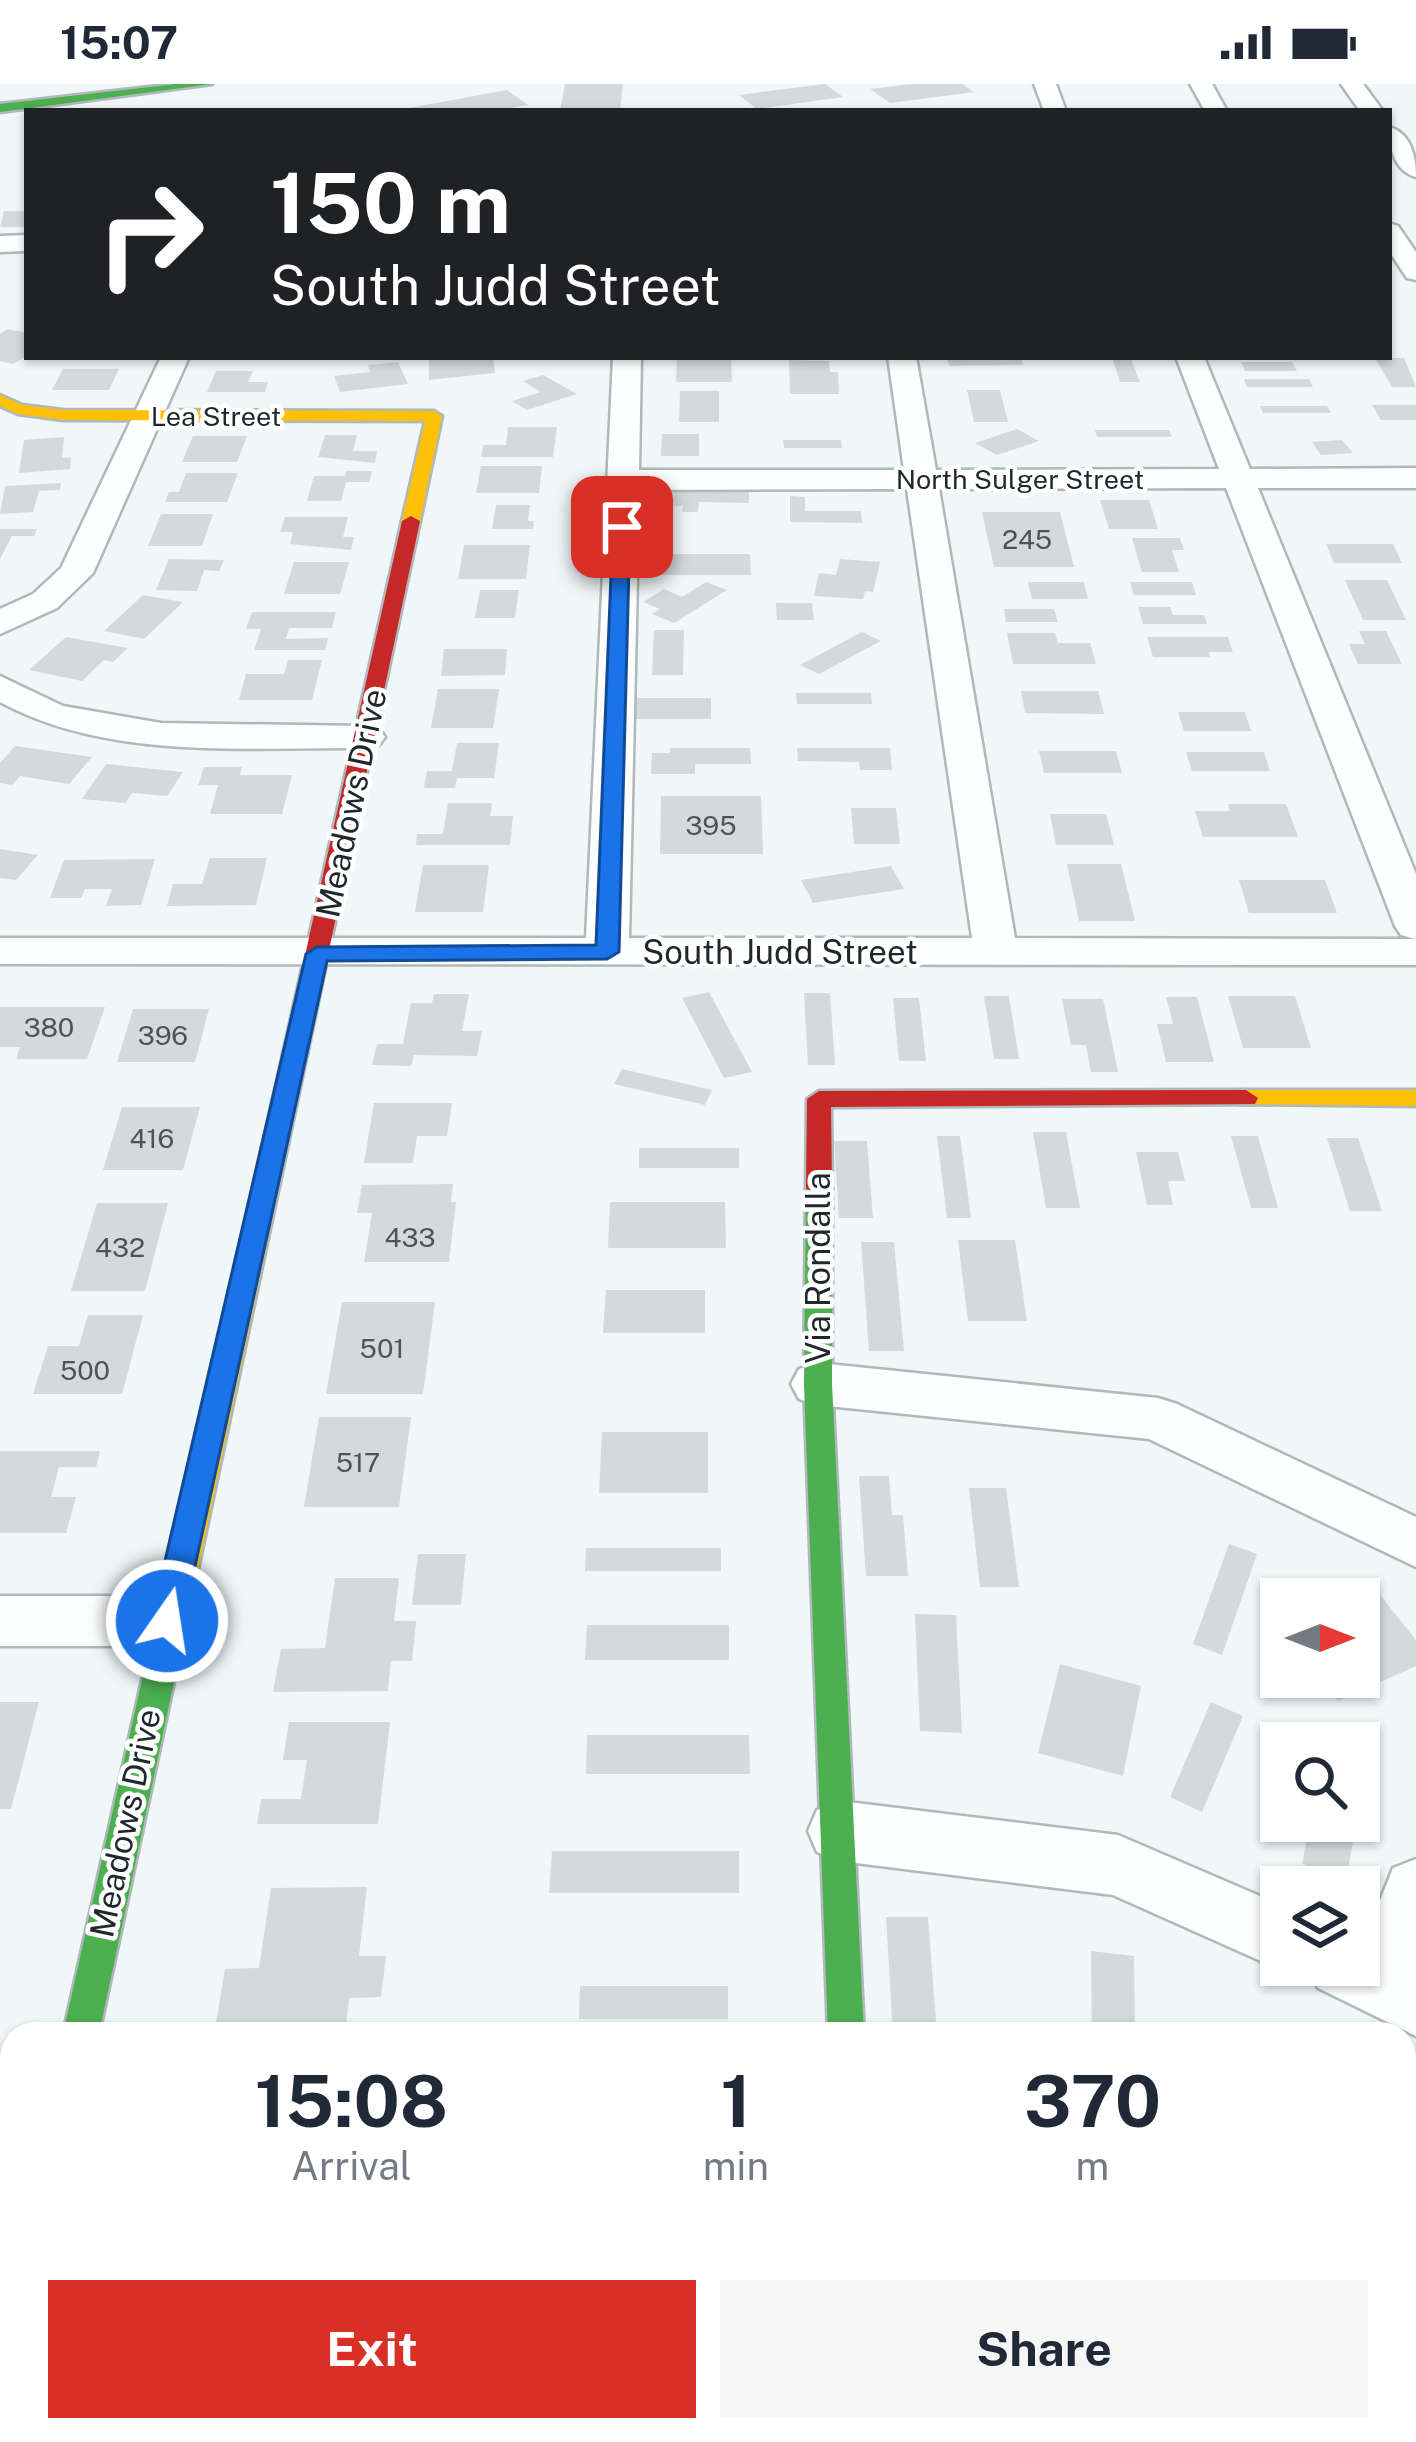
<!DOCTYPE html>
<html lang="en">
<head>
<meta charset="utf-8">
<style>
  :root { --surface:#fff; --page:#f6f6f7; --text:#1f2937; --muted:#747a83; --accent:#d93025 }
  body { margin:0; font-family:"Public Sans",sans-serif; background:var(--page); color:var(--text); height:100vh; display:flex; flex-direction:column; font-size:45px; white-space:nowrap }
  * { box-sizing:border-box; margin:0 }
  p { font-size:39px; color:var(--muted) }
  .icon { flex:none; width:66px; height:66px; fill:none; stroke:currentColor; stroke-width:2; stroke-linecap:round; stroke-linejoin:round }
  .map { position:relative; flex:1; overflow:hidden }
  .sheet { position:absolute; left:0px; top:1938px; width:1416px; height:420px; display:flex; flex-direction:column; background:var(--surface); border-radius:36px 36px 0 0; box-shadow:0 3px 9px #0004 }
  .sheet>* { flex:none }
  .hud { position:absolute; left:24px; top:24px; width:1368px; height:252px; border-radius:0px; box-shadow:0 3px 9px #0004; background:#202124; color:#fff; overflow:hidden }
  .needle { width:78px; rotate:90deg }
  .fabs { position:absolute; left:1260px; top:1494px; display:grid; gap:24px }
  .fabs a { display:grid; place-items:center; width:120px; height:120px; border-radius:0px; background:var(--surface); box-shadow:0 3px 9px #0004; font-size:60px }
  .pin { position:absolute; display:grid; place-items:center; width:102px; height:102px; color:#fff; margin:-51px; border-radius:24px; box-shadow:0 6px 18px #0006 }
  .me { position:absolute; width:132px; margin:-66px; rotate:13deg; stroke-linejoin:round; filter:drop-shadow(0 0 9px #0008) }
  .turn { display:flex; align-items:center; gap:42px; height:252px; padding:0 48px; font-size:54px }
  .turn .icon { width:156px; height:156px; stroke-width:2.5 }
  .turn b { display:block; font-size:84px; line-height:102px }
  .eta { display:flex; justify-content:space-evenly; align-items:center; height:204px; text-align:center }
  .eta b { font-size:72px; font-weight:700; line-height:84px }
  .cta { display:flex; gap:24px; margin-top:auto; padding:24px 48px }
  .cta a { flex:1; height:138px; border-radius:0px; background:var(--accent); color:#fff; font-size:48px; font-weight:700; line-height:138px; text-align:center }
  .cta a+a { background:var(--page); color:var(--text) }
  .status { display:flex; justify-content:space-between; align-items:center; height:84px; padding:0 60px; background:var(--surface); direction:ltr }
  .status svg { height:33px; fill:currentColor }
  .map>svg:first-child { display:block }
  .building { fill:#d2dadc }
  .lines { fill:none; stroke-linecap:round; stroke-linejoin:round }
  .street-casing { stroke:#b1b8ba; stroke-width:5 }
  .fast-casing { stroke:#b1b8ba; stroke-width:5 }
  .slow-casing { stroke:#b1b8ba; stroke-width:5 }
  .jam-casing { stroke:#b1b8ba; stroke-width:5 }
  .street { fill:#fdfefe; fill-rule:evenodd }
  .fast { fill:#4caf50; fill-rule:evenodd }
  .slow { fill:#ffc107; fill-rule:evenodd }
  .jam { fill:#c62828; fill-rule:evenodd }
  .route { fill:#1a73e8; stroke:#114b97; stroke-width:3 }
  .labels { text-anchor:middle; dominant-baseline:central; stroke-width:9; stroke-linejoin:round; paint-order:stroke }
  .far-street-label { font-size:27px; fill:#1f272a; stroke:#fff }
  .number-label { font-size:27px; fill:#4c5456 }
  .street-label { font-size:33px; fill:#1f272a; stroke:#fff }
</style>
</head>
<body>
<div class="status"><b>15:07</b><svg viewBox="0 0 49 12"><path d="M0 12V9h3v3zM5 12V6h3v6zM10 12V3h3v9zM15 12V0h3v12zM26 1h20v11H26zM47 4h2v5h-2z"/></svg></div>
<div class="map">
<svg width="1416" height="2358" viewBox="0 0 1416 2358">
  <rect width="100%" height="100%" fill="#eff7f9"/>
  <g class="building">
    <polygon points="565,0 623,0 620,27 560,27"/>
    <polygon points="825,0 843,13 757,25 739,11"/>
    <polygon points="912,0 962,0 974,8 890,19 870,5"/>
    <polygon points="507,6 528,21 490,27 393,27"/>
    <polygon points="4,127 27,127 27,143 0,143"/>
    <polygon points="8,245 27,249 27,272 13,280 0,277 0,250"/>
    <polygon points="429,273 493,273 495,289 429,296"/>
    <polygon points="677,273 731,273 732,298 676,298"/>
    <polygon points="1021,273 1023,281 949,282 947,274"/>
    <polygon points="1112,273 1130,273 1140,298 1120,298"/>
    <polygon points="1375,274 1404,274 1416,303 1392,303"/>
    <polygon points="789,276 829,277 830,288 838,288 839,310 790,310"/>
    <polygon points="398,278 408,300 340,308 334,292 370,288 368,281"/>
    <polygon points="1241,278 1292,278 1297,287 1245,287"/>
    <polygon points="63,285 119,285 109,306 52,306"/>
    <polygon points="216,287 253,287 248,298 268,298 265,308 207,308"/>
    <polygon points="543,291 577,310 527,326 512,317 541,308 523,297"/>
    <polygon points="1244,295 1309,295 1313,303 1247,303"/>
    <polygon points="967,306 1000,306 1008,338 974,338"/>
    <polygon points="680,307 719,307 719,338 679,338"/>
    <polygon points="1372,321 1416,321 1416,336 1381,336"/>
    <polygon points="1260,322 1327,322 1331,329 1263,329"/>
    <polygon points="508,343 557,343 553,373 481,373 483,361 506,361"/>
    <polygon points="1017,345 1039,357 997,371 975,359"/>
    <polygon points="1095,346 1169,346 1172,353 1097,353"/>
    <polygon points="662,350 699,350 699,372 661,372"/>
    <polygon points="325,351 357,351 353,367 377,367 375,379 318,373"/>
    <polygon points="193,352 247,352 237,378 182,378"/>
    <polygon points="64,353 62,374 71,373 70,385 19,389 24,356"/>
    <polygon points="783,356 841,356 842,364 784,364"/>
    <polygon points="1342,356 1353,369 1321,371 1312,358"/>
    <polygon points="481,382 542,382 539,409 476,409"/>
    <polygon points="346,387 372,387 369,398 346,398 341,417 307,417 314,392 345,392"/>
    <polygon points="186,389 238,389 227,418 165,418 169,408 179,408"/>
    <polygon points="61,399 60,406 39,407 33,428 0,430 5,402"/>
    <polygon points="650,406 749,407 749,419 699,418 698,428 682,428 683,422 650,421"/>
    <polygon points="790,412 805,413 805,427 861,427 862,439 790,438"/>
    <polygon points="1100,416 1149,416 1158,445 1109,445"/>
    <polygon points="496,421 530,421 528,437 534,437 533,445 492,445"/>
    <polygon points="982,428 1060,428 1074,483 994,483"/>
    <polygon points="161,430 213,430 202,462 148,462"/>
    <polygon points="285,433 348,433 343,453 354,453 351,466 290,460 293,448 280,448"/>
    <polygon points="0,445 37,445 34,452 12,452 0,475"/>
    <polygon points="1132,454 1180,454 1184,466 1172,466 1179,488 1142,488"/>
    <polygon points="1326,460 1393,460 1402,479 1334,479"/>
    <polygon points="464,461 530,461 526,495 458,495"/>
    <polygon points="634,470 750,470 751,491 633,491"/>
    <polygon points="169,475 224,476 219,487 204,486 197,507 156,506"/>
    <polygon points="840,475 880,478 873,508 865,507 863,515 814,512 819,489 836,491"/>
    <polygon points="294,478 349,478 340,510 284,510"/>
    <polygon points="1345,496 1387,496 1406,536 1363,536"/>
    <polygon points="706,498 727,506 674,539 652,530 660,525 643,518 664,505 682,513"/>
    <polygon points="1028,498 1084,498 1088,515 1032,515"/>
    <polygon points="1130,498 1192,498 1196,511 1134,511"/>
    <polygon points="480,506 519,506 515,534 475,534"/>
    <polygon points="143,511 183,518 144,555 104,547"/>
    <polygon points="776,519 812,519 814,536 777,536"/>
    <polygon points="1138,523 1170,523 1173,531 1204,531 1207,540 1143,540"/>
    <polygon points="1004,525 1054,525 1058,538 1006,538"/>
    <polygon points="252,528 336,528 332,544 289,544 286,555 328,554 325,566 254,566 261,545 246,545"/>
    <polygon points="654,546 684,546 683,591 652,591"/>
    <polygon points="1359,547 1386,547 1402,580 1358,580 1349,560 1365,560"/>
    <polygon points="862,548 881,557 819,590 800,581"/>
    <polygon points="1007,549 1055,549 1058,559 1090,559 1096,580 1013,580"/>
    <polygon points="66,553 128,564 113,578 104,576 82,597 29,586"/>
    <polygon points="1147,553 1228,553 1233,568 1209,568 1210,573 1153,573"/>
    <polygon points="444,565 507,565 505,591 441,592"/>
    <polygon points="288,576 322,576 312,616 239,616 246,590 284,590"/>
    <polygon points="438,605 499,605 493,644 431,644"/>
    <polygon points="1021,607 1098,607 1104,630 1025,629"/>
    <polygon points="796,609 871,609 872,620 797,620"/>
    <polygon points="632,614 711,614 711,635 631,635"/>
    <polygon points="1178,628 1245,628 1251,647 1184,647"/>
    <polygon points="457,659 499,659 494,694 457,694 455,704 424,704 427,687 452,687"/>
    <polygon points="15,662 92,673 69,700 20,692 12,701 0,699 0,679"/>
    <polygon points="670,664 750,664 751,680 695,680 695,690 651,690 652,669 670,669"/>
    <polygon points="797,664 890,664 892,686 860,686 859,678 798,677"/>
    <polygon points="1039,667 1116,667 1122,689 1044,689"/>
    <polygon points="1186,668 1264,668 1270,687 1192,687"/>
    <polygon points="106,680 183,688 167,712 132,709 125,719 82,715"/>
    <polygon points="204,683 242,683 240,691 292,691 282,730 210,730 218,701 198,701"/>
    <polygon points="661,712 761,712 763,770 660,770"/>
    <polygon points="448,719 492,719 490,732 513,732 510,761 416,761 417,750 443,750"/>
    <polygon points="1228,720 1286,720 1298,753 1203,753 1195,727 1230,727"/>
    <polygon points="851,724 896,724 900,760 854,760"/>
    <polygon points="1050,730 1106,730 1114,761 1056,761"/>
    <polygon points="0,765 38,771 16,796 0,794"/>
    <polygon points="210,774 267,774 256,821 167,822 173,800 202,800"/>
    <polygon points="155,775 141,821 106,822 112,805 85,805 81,814 50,814 64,776"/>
    <polygon points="1067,780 1121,780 1135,837 1079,837"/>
    <polygon points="423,781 489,781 483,828 415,828"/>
    <polygon points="891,782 904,805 813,819 801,796"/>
    <polygon points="1239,796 1325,796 1337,829 1249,829"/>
    <polygon points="709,908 752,988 724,994 682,914"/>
    <polygon points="804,909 830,909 835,981 808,981"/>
    <polygon points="434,910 469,910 462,947 482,947 477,972 414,971 411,982 372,981 377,960 403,960 411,919 432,919"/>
    <polygon points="984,912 1009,912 1019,975 994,975"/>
    <polygon points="1228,912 1295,912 1311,964 1243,964"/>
    <polygon points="1166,913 1197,913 1214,978 1166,978 1157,940 1173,940"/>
    <polygon points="893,914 919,914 926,977 899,977"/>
    <polygon points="1062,915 1103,915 1118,988 1091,988 1086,961 1071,961"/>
    <polygon points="0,923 105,923 87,975 16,975 20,963 0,963"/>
    <polygon points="133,925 209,925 195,978 117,978"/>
    <polygon points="622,985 712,1006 705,1021 614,1000"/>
    <polygon points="374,1019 452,1019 447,1052 417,1052 413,1079 364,1079"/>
    <polygon points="122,1023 200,1023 183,1086 103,1086"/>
    <polygon points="1033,1048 1066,1048 1080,1124 1046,1124"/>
    <polygon points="937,1052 960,1052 971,1134 947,1134"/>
    <polygon points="1231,1052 1258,1052 1278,1124 1251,1124"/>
    <polygon points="1327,1054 1358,1054 1382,1127 1350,1127"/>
    <polygon points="834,1057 867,1057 873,1134 839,1134"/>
    <rect x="639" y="1064" width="100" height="20"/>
    <polygon points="1136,1068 1178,1068 1185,1097 1168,1097 1173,1121 1147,1121"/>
    <polygon points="453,1100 451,1118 456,1118 449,1178 364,1178 372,1129 357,1129 362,1101"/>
    <polygon points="610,1118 725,1118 726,1164 608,1164"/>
    <polygon points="97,1119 168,1119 145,1207 71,1207"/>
    <polygon points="958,1156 1015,1156 1027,1237 968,1237"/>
    <polygon points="861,1158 894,1158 904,1267 869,1267"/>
    <polygon points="606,1206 705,1206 705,1249 603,1249"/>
    <polygon points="342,1218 435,1218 423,1310 326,1310"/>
    <polygon points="88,1231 143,1231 122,1310 33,1310 48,1262 79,1262"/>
    <polygon points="319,1333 411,1333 399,1423 304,1423"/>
    <polygon points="602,1348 708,1348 708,1409 599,1409"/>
    <polygon points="0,1367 100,1367 96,1383 59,1383 51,1413 76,1413 66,1449 0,1449"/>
    <polygon points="859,1392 889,1392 892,1431 903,1431 908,1492 866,1492"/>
    <polygon points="969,1404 1006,1404 1019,1503 980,1503"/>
    <polygon points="1229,1460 1257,1470 1222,1571 1193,1560"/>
    <polygon points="586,1464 721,1464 721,1487 585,1487"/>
    <polygon points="418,1470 466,1470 461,1521 412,1521"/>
    <polygon points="335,1494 399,1494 394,1537 416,1537 412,1577 391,1577 388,1607 273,1608 281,1565 325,1564"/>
    <polygon points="1369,1497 1416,1556 1416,1582 1338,1617 1320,1593 1359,1593 1359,1515 1326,1515"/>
    <polygon points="915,1530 956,1531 962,1649 920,1647"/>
    <polygon points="587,1541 729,1541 729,1576 585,1576"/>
    <polygon points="1060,1580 1141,1602 1123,1692 1038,1669"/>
    <polygon points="0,1618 39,1618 11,1725 0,1725"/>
    <polygon points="1211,1618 1243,1632 1202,1728 1170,1713"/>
    <polygon points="289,1638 390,1638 378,1740 257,1740 261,1715 301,1715 307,1676 283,1676"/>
    <polygon points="587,1651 749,1651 750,1690 586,1690"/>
    <polygon points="1310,1737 1357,1737 1346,1795 1302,1780"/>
    <polygon points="552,1767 739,1767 739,1809 549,1809"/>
    <polygon points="367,1803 359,1872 386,1872 381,1913 349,1914 346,1943 215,1945 225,1885 259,1884 271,1804"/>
    <polygon points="886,1833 928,1833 937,1950 893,1950"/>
    <polygon points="1091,1867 1134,1872 1135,1950 1092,1950"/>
    <polygon points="580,1902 728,1902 728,1935 579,1935"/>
    <polygon points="1404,2021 1416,2027 1416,2086 1405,2122"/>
    <polygon points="146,2346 277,2346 276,2354 144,2358"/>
    <polygon points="1257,2346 1353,2346 1345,2358 1248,2358"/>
  </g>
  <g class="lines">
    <g class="street-casing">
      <g id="street">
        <polygon points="1034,0 1056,0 1066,27 1044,27"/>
        <polygon points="1190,0 1212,0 1227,27 1205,27"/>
        <polygon points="1341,0 1363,0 1383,27 1360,27"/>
        <path d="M1389,43C1411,49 1416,73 1416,93C1394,87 1389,63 1389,43Z"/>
        <polygon points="1389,139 1398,142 1416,168 1416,196 1407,194 1389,167"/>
        <polygon points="27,151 27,167 0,168 0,152"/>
        <polygon points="161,273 189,273 93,489 57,524 0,550 0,525 33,510 61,484"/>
        <path d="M613,273H641L639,386H904L888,273H916L936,386L1219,385L1176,273H1204L1250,385L1416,384V404H1258L1416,790V881L0,880V854H586ZM1226,404L1395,842L1401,851L1415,855L1015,854L939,405ZM907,405L972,854H629L639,406Z"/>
        <path d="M0,592L63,622L161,639L366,642L379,645L385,653L379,661L366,664C246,663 108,677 0,618Z"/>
        <polygon points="818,1279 1158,1314 1177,1320 1416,1433 1416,1483 1149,1355 818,1321 799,1315 791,1300 799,1285"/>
        <polygon points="0,1512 167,1512 188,1519 197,1537 188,1555 167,1562 0,1562"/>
        <polygon points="840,1717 1118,1751 1281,1821 1281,1881 1294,1881 1281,1886 1113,1811 840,1777 817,1768 808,1747 817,1726"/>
        <polygon points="1416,1775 1416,1952 1318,1904 1308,1881 1359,1881 1359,1855 1364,1857 1393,1784"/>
        <polygon points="12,2239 12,2346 35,2346 30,2358 0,2358 0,2244"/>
        <polygon points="848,2346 933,2346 938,2358 853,2358"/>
      </g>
    </g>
    <g class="fast-casing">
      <g id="fast">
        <polygon points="176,0 212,0 0,28 0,20"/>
        <polygon points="819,1095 832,1104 832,1300 864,1950 828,1950 804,1300 806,1104"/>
        <polygon points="168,1538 179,1541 184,1551 99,1950 63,1950 152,1551 157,1541"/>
      </g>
    </g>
    <g class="slow-casing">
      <g id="slow">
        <polygon points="0,311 22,321 63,326 434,327 442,332 420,437 411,442 402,437 425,337 63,336 18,330 0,322"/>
        <polygon points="295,962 307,970 184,1551 179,1561 168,1564 157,1561 152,1551 283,970"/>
        <polygon points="1246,1006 1416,1006 1416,1022 1237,1020 1234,1014"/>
      </g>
    </g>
    <g class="jam-casing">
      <g id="jam">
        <polygon points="411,432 420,437 307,970 295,978 283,970 402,437"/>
        <polygon points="1246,1006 1258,1014 1255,1020 831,1023 832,1104 819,1113 806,1104 807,1015 819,1007"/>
      </g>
    </g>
    <use href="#street" class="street"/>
    <use href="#fast" class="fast"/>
    <use href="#slow" class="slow"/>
    <use href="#jam" class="jam"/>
  </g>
  <polygon class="route" points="622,438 630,443 619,868 607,875 327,877 183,1537 179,1547 167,1551 156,1547 151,1537 306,870 317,863 596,861 613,443"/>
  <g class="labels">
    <g class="far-street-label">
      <text x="216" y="332">Lea Street</text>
      <text x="1020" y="395">North Sulger Street</text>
    </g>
    <g class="number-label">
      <text x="1027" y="455">245</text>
      <text x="711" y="741">395</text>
      <text x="49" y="943">380</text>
      <text x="163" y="951">396</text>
      <text x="152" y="1054">416</text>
      <text x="410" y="1153">433</text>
      <text x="120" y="1163">432</text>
      <text x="382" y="1264">501</text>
      <text x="85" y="1286">500</text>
      <text x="358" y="1378">517</text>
    </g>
    <g class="street-label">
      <text transform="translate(351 719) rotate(-78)">Meadows Drive</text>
      <text x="780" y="868">South Judd Street</text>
      <text transform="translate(818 1184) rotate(-90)">Via Rondalla</text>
      <text transform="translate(125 1739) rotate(-78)">Meadows Drive</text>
    </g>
  </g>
</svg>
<div class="fabs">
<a><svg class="needle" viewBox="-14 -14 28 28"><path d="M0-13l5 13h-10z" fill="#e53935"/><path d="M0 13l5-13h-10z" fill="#747a83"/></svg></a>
<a><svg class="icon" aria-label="search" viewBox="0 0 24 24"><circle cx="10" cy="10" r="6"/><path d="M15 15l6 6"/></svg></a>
<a><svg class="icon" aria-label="layers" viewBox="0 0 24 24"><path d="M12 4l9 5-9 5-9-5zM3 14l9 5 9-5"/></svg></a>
</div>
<div class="pin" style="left:622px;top:443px;background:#d93025"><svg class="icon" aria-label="arrive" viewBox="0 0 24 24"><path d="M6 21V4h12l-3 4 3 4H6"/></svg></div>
<svg class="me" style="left:167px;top:1537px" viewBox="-20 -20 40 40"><circle r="17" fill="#1a73e8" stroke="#fff" stroke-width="3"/><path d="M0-11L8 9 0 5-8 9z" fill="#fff"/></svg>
<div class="hud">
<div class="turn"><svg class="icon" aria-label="right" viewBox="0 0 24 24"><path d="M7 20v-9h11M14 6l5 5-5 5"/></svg><div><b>150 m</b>South Judd Street</div></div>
</div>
<section class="sheet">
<div class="eta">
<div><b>15:08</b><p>Arrival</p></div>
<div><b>1</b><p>min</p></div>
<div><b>370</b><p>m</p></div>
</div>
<div class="cta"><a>Exit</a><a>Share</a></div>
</section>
</div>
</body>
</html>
